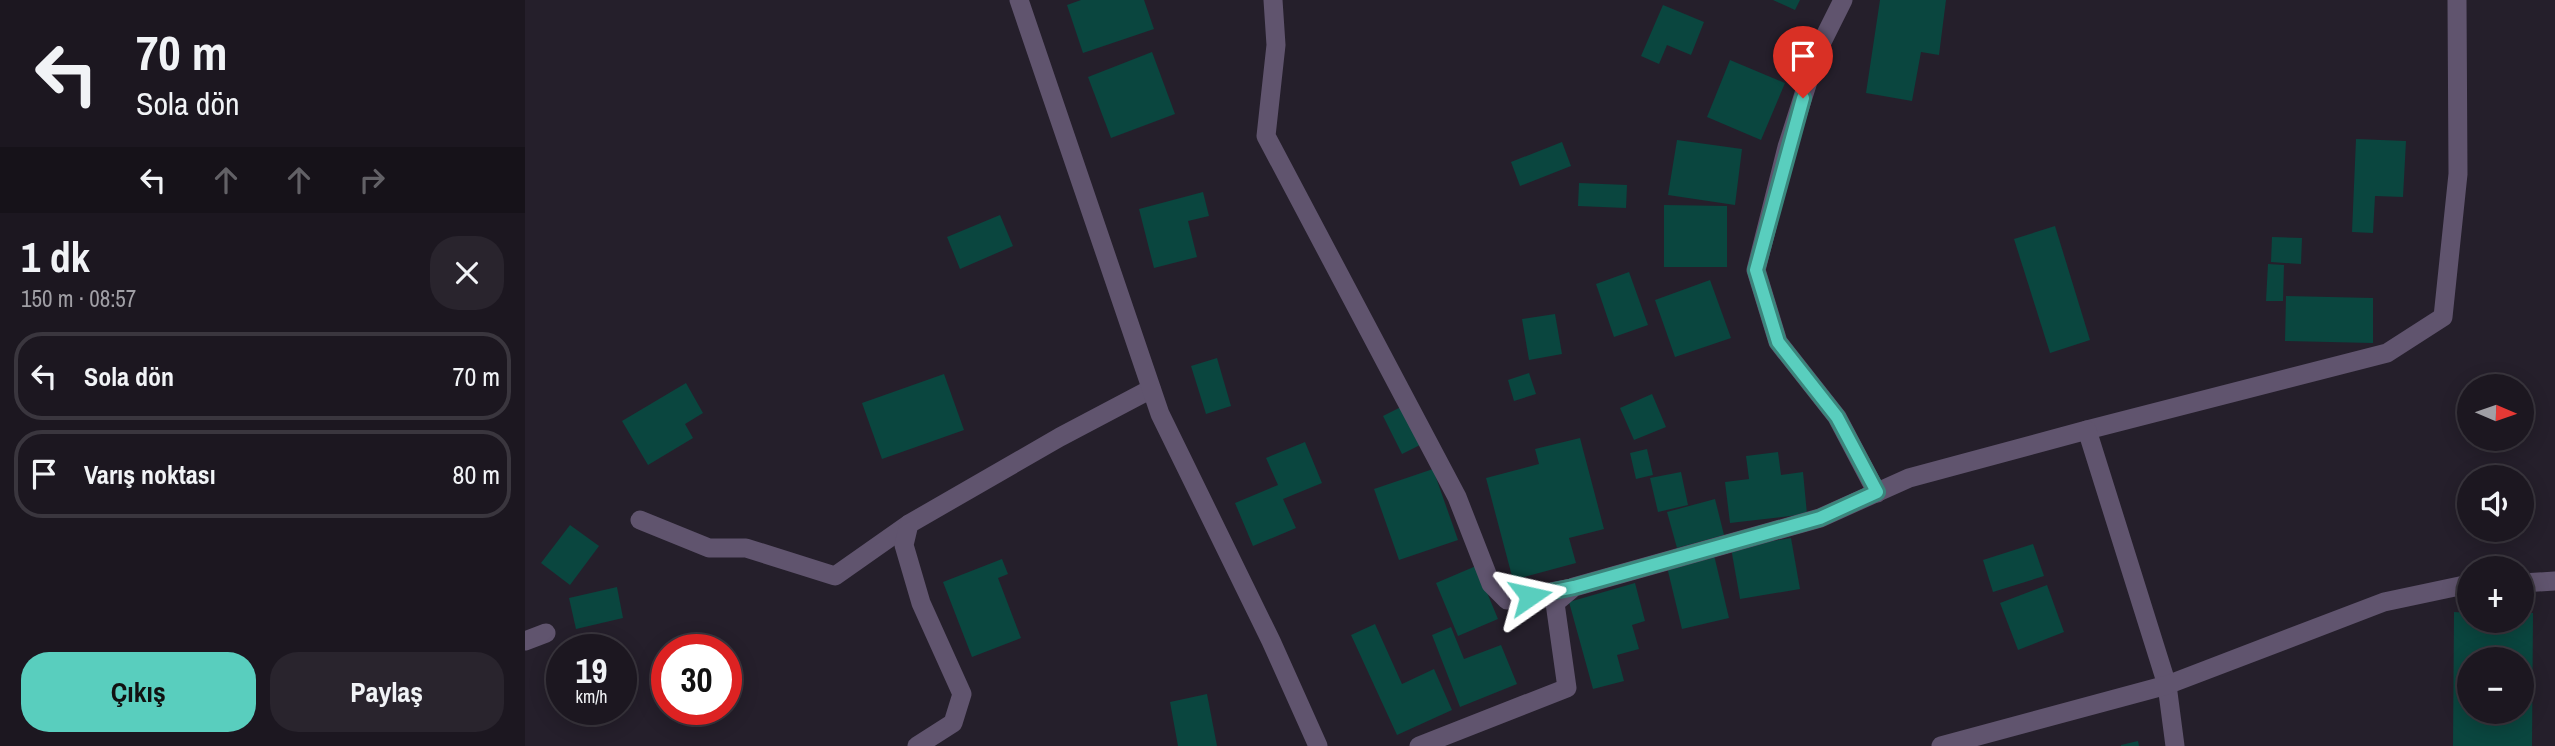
<!DOCTYPE html>
<html lang="tr">
<head>
<meta charset="utf-8">
<style>
  :root { --surface:#1c1720; --page:#29242d; --text:#f1f3f6; --muted:#a09fa5; --line:#3a363e; --accent:#59cebe }
  body { margin:0; font-family:"Archivo Narrow",sans-serif; background:var(--page); color:var(--text); height:100vh; display:flex; flex-direction:column; font-size:26px; white-space:nowrap }
  * { box-sizing:border-box; margin:0 }
  p { font-size:23px; color:var(--muted) }
  .icon { flex:none; width:38px; height:38px; fill:none; stroke:currentColor; stroke-width:2; stroke-linecap:round; stroke-linejoin:round }
  .map { position:relative; flex:1; overflow:hidden }
  .drawer { display:flex; flex-direction:column; background:var(--surface); width:525px }
  .drawer>* { flex:none }
  .guide { background:#1c1720; color:var(--text); overflow:hidden }
  .needle { width:46px; rotate:92deg }
  .tools { position:absolute; left:1932px; top:374px; display:grid; gap:14px }
  .tools a { display:grid; place-items:center; width:77px; height:77px; border-radius:50%; background:var(--surface); box-shadow:0 4px 18px #0003,0 0 0 2px var(--line); font-size:35px }
  .speed { position:absolute; left:21px; top:634px; display:flex; gap:14px; font-size:35px; font-weight:700; text-align:center }
  .speed>* { display:grid; place-content:center; width:91px; height:91px; border-radius:50%; background:var(--surface); box-shadow:0 4px 18px #0003,0 0 0 2px var(--line); line-height:1 }
  .speed small { font-size:18px; font-weight:400 }
  .speed .limit { border:10px solid #d22; background:#fff; color:#111 }
  .pin { position:absolute; display:grid; place-items:center; width:60px; height:60px; color:#fff; margin:-72px -30px; border-radius:50% 50% 50% 0; rotate:-45deg; box-shadow:0 0 7px #0007 }
  .pin .icon { rotate:45deg }
  .me { position:absolute; width:77px; margin:-38px; rotate:79deg; stroke-linejoin:round; filter:drop-shadow(0 0 5px #0008) }
  .turn { display:flex; align-items:center; gap:24px; height:147px; padding:0 21px; font-size:32px }
  .turn .icon { width:91px; height:91px; stroke-width:2.5 }
  .turn b { display:block; font-size:49px; line-height:60px }
  .lanes { display:flex; align-items:center; height:66px; padding:0 21px; background:#0003; justify-content:center; gap:35px; direction:ltr }
  .lanes .off { opacity:.35 }
  .round { display:grid; place-items:center; flex:none; width:74px; height:74px; border-radius:28px; background:var(--page) }
  .overview { display:flex; align-items:center; justify-content:space-between; height:119px; padding:0 21px }
  h1 { font-size:42px; font-weight:700; line-height:52px }
  .action { display:flex; gap:14px; margin-top:auto; padding:14px 21px }
  .action a { flex:1; height:80px; border-radius:28px; background:var(--accent); color:#111; font-size:28px; font-weight:700; line-height:80px; text-align:center }
  .action a+a { background:var(--page); color:var(--text) }
  ul { padding:0; list-style:none }
  li { display:flex; align-items:center; gap:21px; height:88px; margin:0 14px 10px; padding:0 7px; border:4px solid var(--line); border-radius:28px }
  li div { flex:1 }
  li b { display:block; font-size:26px }
  li em { font-style:normal }
  main { display:flex; flex:1; min-height:0 }
  .map>svg:first-child { display:block }
  .building { fill:#0a463f; fill-rule:evenodd }
  .lines { fill:none; stroke-linecap:round; stroke-linejoin:round }
  .minor { stroke:#60546e; stroke-width:19 }
  .tertiary { stroke:#60546e; stroke-width:19 }
  .route-casing { stroke:#3a867c; stroke-width:18 }
  .route { stroke:#59cebe; stroke-width:12 }
</style>
</head>
<body>
<main>
<section class="drawer">
<div class="guide">
<div class="turn"><svg class="icon" aria-label="left" viewBox="0 0 24 24"><path d="M17 20v-9H6M10 6l-5 5 5 5"/></svg><div><b>70 m</b>Sola dön</div></div>
<div class="lanes"><svg class="icon" aria-label="left" viewBox="0 0 24 24"><path d="M17 20v-9H6M10 6l-5 5 5 5"/></svg><svg class="icon off" aria-label="ahead" viewBox="0 0 24 24"><path d="M12 20V5M6 11l6-6 6 6"/></svg><svg class="icon off" aria-label="ahead" viewBox="0 0 24 24"><path d="M12 20V5M6 11l6-6 6 6"/></svg><svg class="icon off" aria-label="right" viewBox="0 0 24 24"><path d="M7 20v-9h11M14 6l5 5-5 5"/></svg></div>
</div>
<div class="overview"><div><h1>1 dk</h1><p>150 m · 08:57</p></div><a class="round"><svg class="icon" aria-label="close" viewBox="0 0 24 24"><path d="M6 6l12 12M18 6L6 18"/></svg></a></div>
<ul>
<li><svg class="icon" aria-label="left" viewBox="0 0 24 24"><path d="M17 20v-9H6M10 6l-5 5 5 5"/></svg><div><b>Sola dön</b></div><em>70 m</em></li>
<li><svg class="icon" aria-label="arrive" viewBox="0 0 24 24"><path d="M6 21V4h12l-3 4 3 4H6"/></svg><div><b>Varış noktası</b></div><em>80 m</em></li>
</ul>
<div class="action"><a>Çıkış</a><a>Paylaş</a></div>
</section>
<div class="map">
<svg width="2030" height="746" viewBox="0 0 2030 746">
  <rect width="100%" height="100%" fill="#251f2b"/>
  <g class="building">
    <polygon points="556,0 619,0 629,29 558,53 542,5"/>
    <polygon points="1248,0 1275,0 1270,10"/>
    <polygon points="1355,0 1421,0 1414,55 1396,52 1387,101 1341,93"/>
    <polygon points="1138,5 1179,22 1166,55 1142,45 1134,64 1116,56"/>
    <polygon points="627,52 650,114 586,138 563,77"/>
    <polygon points="1205,60 1260,83 1236,140 1182,117"/>
    <polygon points="1831,139 1881,141 1878,197 1850,196 1848,233 1827,232"/>
    <polygon points="1152,140 1217,149 1210,205 1143,195"/>
    <polygon points="1037,142 1046,166 995,186 986,162"/>
    <polygon points="1054,183 1102,185 1101,208 1053,206"/>
    <polygon points="678,192 684,216 663,221 672,257 629,268 614,209"/>
    <polygon points="1139,205 1202,206 1202,267 1139,267"/>
    <polygon points="475,215 488,246 435,269 422,237"/>
    <polygon points="1530,226 1565,340 1525,353 1489,239"/>
    <polygon points="1747,237 1777,238 1776,264 1746,262"/>
    <polygon points="1743,264 1759,265 1758,301 1741,301"/>
    <polygon points="1104,272 1123,325 1089,337 1071,284"/>
    <polygon points="1185,280 1206,338 1150,357 1130,300"/>
    <polygon points="1761,296 1848,298 1848,343 1760,341"/>
    <polygon points="1030,314 1037,354 1004,360 997,319"/>
    <polygon points="692,358 706,406 681,414 666,366"/>
    <polygon points="1004,373 1011,394 989,401 983,380"/>
    <polygon points="419,374 439,430 357,459 337,403"/>
    <polygon points="161,383 178,413 160,424 168,438 123,465 97,421"/>
    <polygon points="1127,394 1141,427 1109,440 1095,408"/>
    <polygon points="876,407 895,445 877,454 858,416"/>
    <polygon points="1055,438 1079,529 1044,538 1051,563 988,580 961,478 1014,464 1010,449"/>
    <polygon points="780,442 797,483 758,499 771,528 728,546 710,503 753,485 741,458"/>
    <polygon points="1122,449 1128,475 1111,479 1105,453"/>
    <polygon points="1253,452 1256,475 1278,472 1282,514 1205,523 1200,482 1224,479 1221,456"/>
    <polygon points="908,469 933,540 874,560 849,489"/>
    <polygon points="1156,472 1163,505 1133,512 1125,478"/>
    <polygon points="1190,499 1199,535 1152,548 1142,512"/>
    <polygon points="45,525 74,546 45,585 16,563"/>
    <polygon points="1266,538 1275,589 1215,599 1206,548"/>
    <polygon points="1508,544 1519,576 1468,592 1458,560"/>
    <polygon points="1189,555 1204,618 1157,629 1142,567"/>
    <polygon points="477,559 483,574 473,578 496,638 447,657 418,582"/>
    <polygon points="951,566 973,619 933,636 911,583"/>
    <polygon points="1110,583 1120,621 1107,625 1114,649 1092,655 1099,681 1068,689 1044,602"/>
    <polygon points="1522,585 1539,632 1493,650 1475,603"/>
    <polygon points="92,587 98,618 51,629 44,598"/>
    <path d="M1929,612L1944,613V621H1997V613H2008L2007,746H1928ZM1944,660H1997V712H1944Z"/>
    <polygon points="850,624 877,684 909,669 927,710 872,735 826,635"/>
    <polygon points="926,627 939,659 976,645 992,684 935,707 907,635"/>
    <polygon points="682,694 692,746 653,746 645,702"/>
    <polygon points="1613,741 1614,746 1596,746 1596,745"/>
  </g>
  <g class="lines">
    <g class="minor">
      <polyline points="748,0 751,45 741,136 932,497 966,584 982,600 1046,588"/>
      <polyline points="1318,0 1293,50 1262,147 1231,270 1253,342 1312,417 1352,493"/>
      <polyline points="1562,430 1862,353 1918,317 1933,174 1932,0"/>
      <polyline points="115,520 184,548 221,548 310,576 384,524"/>
      <polyline points="0,641 21,633"/>
      <polyline points="392,746 428,723 437,694 396,603 379,545 384,524 535,437 626,389"/>
      <polyline points="894,746 1042,688 1030,603 1049,587 1295,518 1384,478 1562,430 1642,685 1650,746"/>
    </g>
    <g class="tertiary">
      <polyline points="494,0 635,414 746,641 793,746"/>
      <polyline points="1997,583 2030,581"/>
      <polyline points="1416,746 1642,685 1859,602 1944,584"/>
    </g>
  </g>
  <g class="lines">
    <g class="route-casing">
      <polyline id="route" points="1005,596 1049,587 1295,518 1352,492 1312,417 1253,342 1231,270 1278,98"/>
    </g>
    <use href="#route" class="route"/>
  </g>
</svg>
<div class="tools">
<a><svg class="needle" viewBox="-14 -14 28 28"><path d="M0-13l5 13h-10z" fill="#e53935"/><path d="M0 13l5-13h-10z" fill="#a09fa5"/></svg></a>
<a><svg class="icon" aria-label="sound" viewBox="0 0 24 24"><path d="M4 9h4l5-4v14l-5-4H4zM17 9q2 3 0 6"/></svg></a>
<a>+</a>
<a>−</a>
</div>
<div class="speed"><div>19<small>km/h</small></div><div class="limit">30</div></div>
<div class="pin" style="left:1278px;top:98px;background:#d93025"><svg class="icon" aria-label="arrive" viewBox="0 0 24 24"><path d="M6 21V4h12l-3 4 3 4H6"/></svg></div>
<svg class="me" style="left:1005px;top:596px" viewBox="-20 -20 40 40"><path d="M0-17L14 15 0 8-14 15z" fill="#59cebe" stroke="#fff" stroke-width="4"/></svg>
</div>
</main>
</body>
</html>
